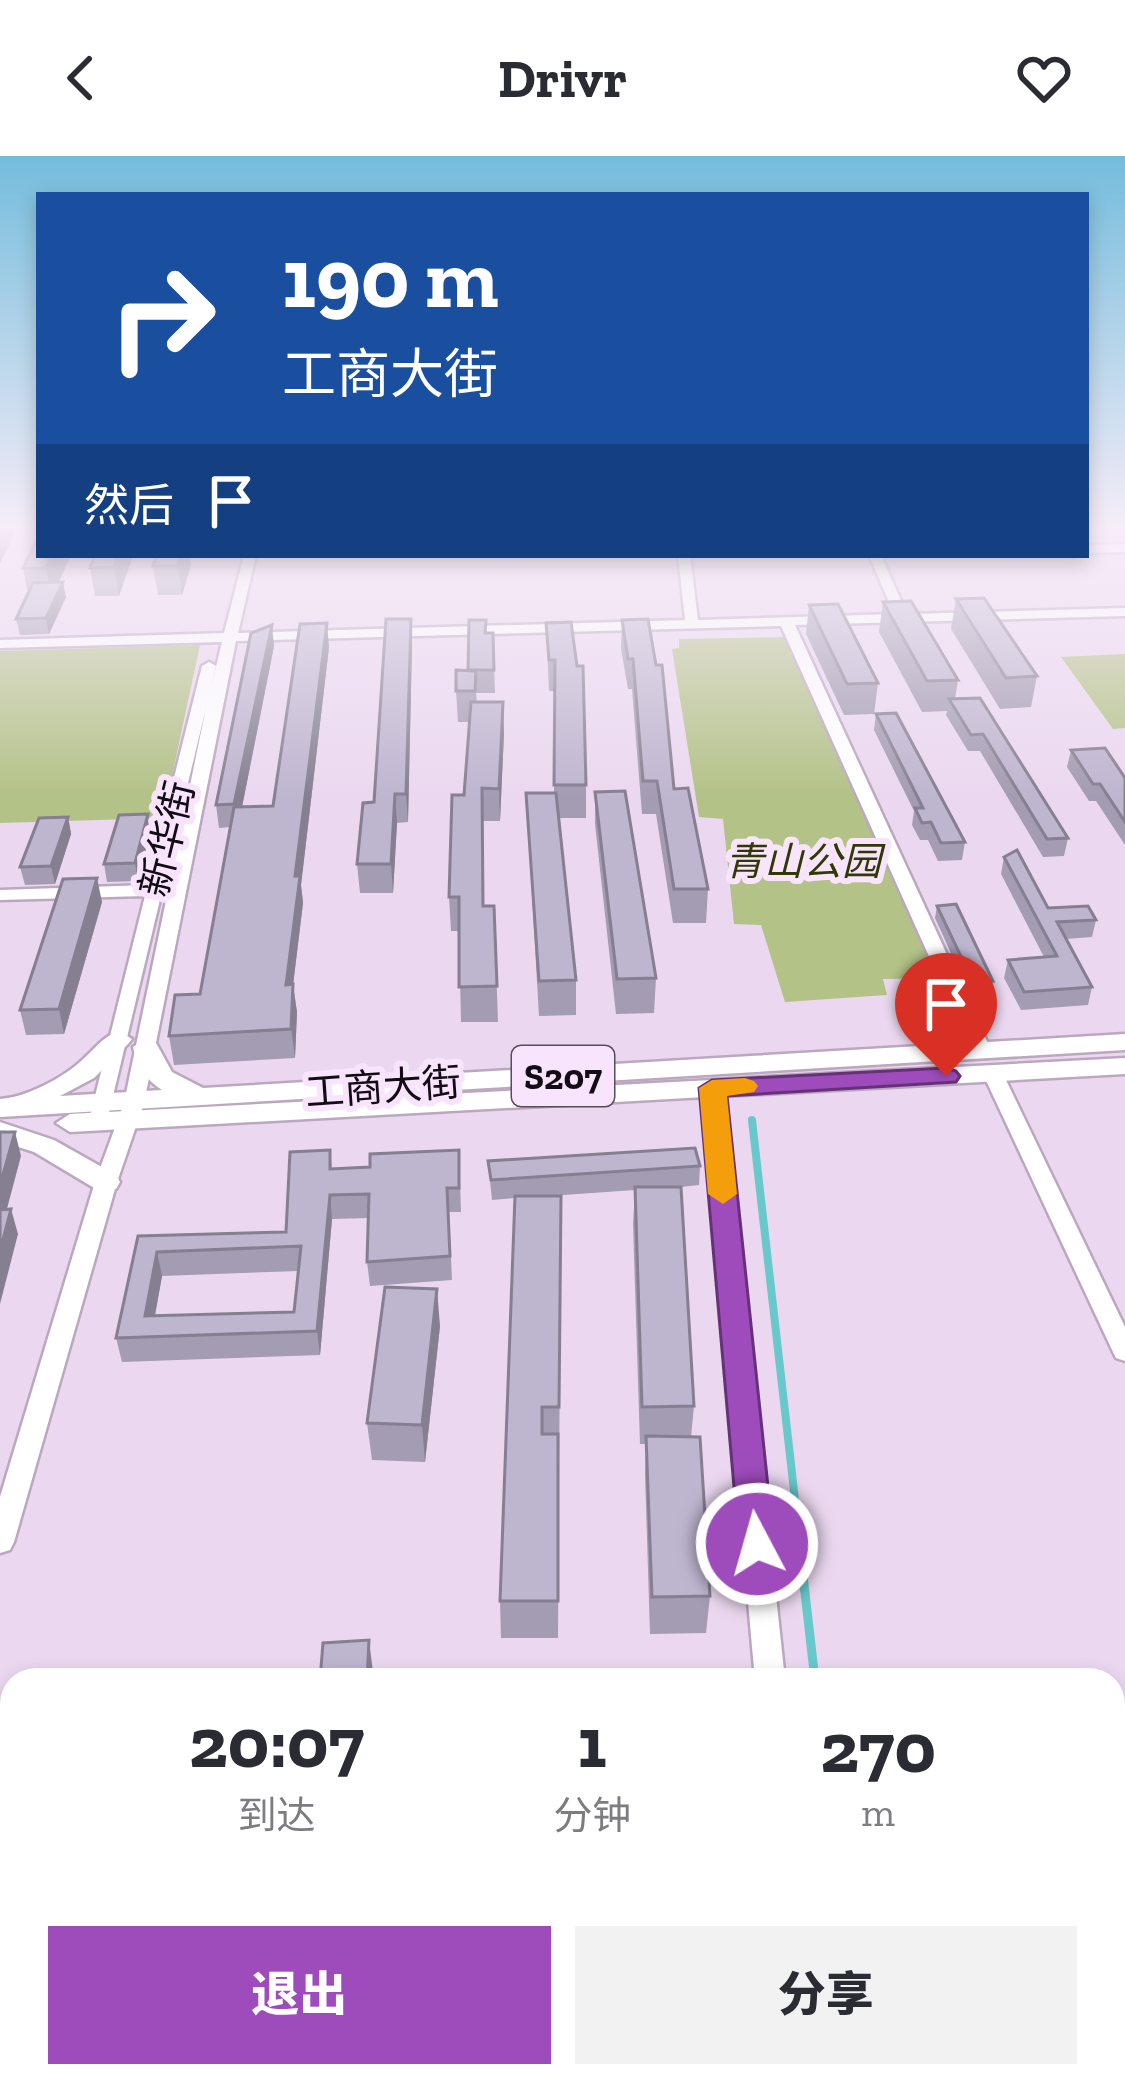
<!DOCTYPE html>
<html lang="zh">
<head>
<meta charset="utf-8">
<style>
  :root { --surface:#fff; --page:#f2f2f3; --text:#2b2b33; --muted:#7c7c81; --accent:#9e4cbc }
  body { margin:0; font-family:"Zilla Slab","Noto Sans SC",serif; background:var(--page); color:var(--text); height:100vh; display:flex; flex-direction:column; font-size:45px; white-space:nowrap }
  * { box-sizing:border-box; margin:0 }
  p { font-size:39px; color:var(--muted) }
  .icon { flex:none; width:66px; height:66px; fill:none; stroke:currentColor; stroke-width:2; stroke-linecap:round; stroke-linejoin:round }
  .map { position:relative; flex:1; overflow:hidden }
  .side { position:absolute; left:0px; top:1512px; width:1125px; height:420px; display:flex; flex-direction:column; background:var(--surface); border-radius:36px 36px 0 0; box-shadow:0 6px 18px #0003 }
  .side>* { flex:none }
  .banner { position:absolute; left:36px; top:36px; width:1053px; height:366px; border-radius:0px; box-shadow:0 6px 18px #0003; background:#1a4fa0; color:#fff; overflow:hidden }
  .pin { position:absolute; display:grid; place-items:center; width:102px; height:102px; color:#fff; margin:-123px -51px; border-radius:50% 50% 50% 0; rotate:-45deg; box-shadow:0 0 12px #0007 }
  .pin .icon { rotate:45deg }
  .me { position:absolute; width:132px; margin:-66px; rotate:354deg; stroke-linejoin:round; filter:drop-shadow(0 0 9px #0008) }
  .turn { display:flex; align-items:center; gap:42px; height:252px; padding:0 48px; font-size:54px }
  .turn .icon { width:156px; height:156px; stroke-width:2.5 }
  .turn b { display:block; font-size:84px; line-height:102px }
  .then { display:flex; align-items:center; height:114px; padding:0 48px; background:#0003; gap:24px; font-size:45px }
  .eta { display:flex; justify-content:space-evenly; align-items:center; height:204px; text-align:center }
  .eta b { font-size:72px; font-weight:800; line-height:84px }
  .button { display:flex; gap:24px; margin-top:auto; padding:24px 48px }
  .button a { flex:1; height:138px; border-radius:0px; background:var(--accent); color:#fff; font-size:48px; font-weight:800; line-height:138px; text-align:center }
  .button a+a { background:var(--page); color:var(--text) }
  header { display:flex; justify-content:space-between; align-items:center; height:156px; padding:0 48px; background:var(--surface); font-size:54px; font-weight:800 }
  .map>svg:first-child { display:block }
  .green { fill:#b3c287 }
  .lines { fill:none; stroke-linecap:round; stroke-linejoin:round }
  .stream-far1 { stroke:#67c9cb; stroke-width:8 }
  .stream { stroke:#67c9cb; stroke-width:9 }
  .minor-casing { stroke:#bba8bf; stroke-width:5 }
  .major-casing { stroke:#bba8bf; stroke-width:5 }
  .minor { fill:#fff; fill-rule:evenodd }
  .major { fill:#fff; fill-rule:evenodd }
  .wall { fill:#a39cb2; fill-rule:evenodd }
  .shaded-wall { fill:#857f91 }
  .building { fill:#beb5cf; stroke:#857f91; stroke-width:3; fill-rule:evenodd }
  .route { fill:#9e4cbc; stroke:#67317a; stroke-width:3 }
  .slow { fill:#f59e0b }
  .labels { text-anchor:middle; dominant-baseline:central; stroke-width:12; stroke-linejoin:round; paint-order:stroke }
  .shield { fill:#f8e5fd; stroke:#574d5a; stroke-width:3 }
  .shield-label { font-size:36px; font-weight:bold; fill:#120c14 }
  .street-label { font-size:39px; fill:#120c14; stroke:#f8e5fd }
  .park-label { font-size:39px; font-style:italic; fill:#303904; stroke:#f8e5fd }
</style>
</head>
<body>
<header><svg class="icon" aria-label="back" viewBox="0 0 24 24"><path d="M15 5l-7 7 7 7"/></svg>Drivr<svg class="icon" aria-label="heart" viewBox="0 0 24 24"><path d="M12 20l-8-8c-3-5 5-10 8-4 3-6 11-1 8 4z"/></svg></header>
<div class="map">
<svg width="1125" height="1932" viewBox="0 0 1125 1932">
  <rect width="100%" height="100%" fill="#ebd8f0"/>
  <g class="green">
    <polygon points="784,481 937,822 883,823 887,839 785,846 761,769 734,768 723,663 699,661 672,493 679,492 679,483"/>
    <polygon points="200,489 163,662 0,667 0,495"/>
    <polygon points="1125,498 1125,572 1113,573 1061,501"/>
  </g>
  <g class="lines">
    <polyline class="stream-far1" points="752,964 799,1379"/>
    <g class="stream">
      <polyline points="798,1376 815,1524"/>
      <polyline points="860,1920 862,1932"/>
    </g>
    <g class="minor-casing">
      <g id="minor">
        <polygon points="1125,388 1125,396 1086,397 1086,389"/>
        <polygon points="244,399 256,399 238,477 685,464 678,399 690,399 698,464 894,458 869,399 881,399 907,458 1125,452 1125,460 795,469 991,894 981,900 971,894 781,470 236,485 144,947 117,1026 14,1386 10,1394 0,1397 0,1341 95,1026 124,947 206,552 106,969 92,969 89,964 145,740 0,744 0,734 147,729 202,510 209,506 216,510 211,532 222,486 0,492 0,484 224,477"/>
        <polygon points="993,912 1003,918 1125,1171 1125,1205 1116,1202 1113,1196 983,918"/>
        <polygon points="712,926 722,932 785,1524 755,1524 702,932"/>
        <polygon points="791,1920 825,1920 828,1932 792,1932"/>
      </g>
    </g>
    <g class="major-casing">
      <g id="major">
        <path d="M119,875L132,883L128,888L94,922L60,940L162,934C146,924 137,910 133,891L146,883L155,885L172,916L203,932L1125,878V894L0,961V943C24,942 61,923 80,906C93,895 103,880 119,875Z"/>
        <polygon points="1125,902 1125,918 70,976 56,967 70,958"/>
        <polygon points="0,966 54,984 116,1019 120,1026 116,1033 96,1033 34,996 0,985"/>
      </g>
    </g>
    <use href="#minor" class="minor"/>
    <use href="#major" class="major"/>
  </g>
  <g class="wall">
    <polygon points="39,399 71,399 59,426 66,441 49,478 20,479 16,463 28,438 23,412"/>
    <polygon points="133,399 119,440 95,440 90,412"/>
    <polygon points="157,399 189,399 191,409 182,439 158,439 153,410"/>
    <polygon points="956,443 1037,520 1031,551 1000,553 951,473"/>
    <polygon points="883,446 958,524 955,543 1068,682 1064,700 1043,701 980,595 968,595 946,559 947,555 922,556 879,476"/>
    <polygon points="809,449 878,527 874,558 844,559 806,478"/>
    <polygon points="411,463 412,488 408,666 397,667 393,737 360,737 357,708 374,646"/>
    <polygon points="622,464 674,633 708,733 706,767 673,767 656,658 642,658 632,533 628,533 621,493"/>
    <polygon points="546,467 586,629 586,662 559,662 576,824 576,859 539,860 526,637 554,637 555,535 549,535"/>
    <polygon points="487,477 493,477 495,537 476,537 477,546 504,577 500,665 483,665 484,750 494,750 498,866 461,866 459,775 451,775 449,741 464,639 469,566 458,566 456,535"/>
    <polygon points="274,490 242,651 273,650 329,491 301,729 303,747 293,829 297,856 295,902 174,909 169,880 200,838 230,671 219,672 216,649"/>
    <polygon points="876,558 965,686 962,704 938,705 928,684 920,684 912,669 914,655 874,574"/>
    <polygon points="1071,594 1125,622 1125,689 1096,645 1089,645 1067,611"/>
    <polygon points="595,636 656,822 654,857 616,858 595,668"/>
    <polygon points="68,661 71,678 55,728 25,729 20,711"/>
    <polygon points="151,675 138,725 107,726 104,708"/>
    <polygon points="1004,701 1048,752 1096,764 1092,781 1066,783 1092,831 1088,849 1021,854 1004,822 1008,804 1044,801 1001,718"/>
    <polygon points="102,746 64,878 26,879 20,854"/>
    <polygon points="937,750 993,825 991,837 970,839 935,762"/>
    <path d="M330,994L332,1013L370,1011L459,994L461,1056H449L452,1124L370,1130L367,1106L369,1062L332,1063L320,1199L122,1206L116,1182L138,1080L286,1076ZM298,1115L294,1156L155,1160L162,1120Z"/>
    <polygon points="488,1005 700,1010 699,1029 681,1031 694,1250 691,1281 710,1440 706,1477 650,1478 645,1318 646,1288 640,1288 633,1068 635,1034 549,1040 561,1040 558,1482 501,1482 500,1445 515,1042 492,1044"/>
    <polygon points="440,1170 425,1306 372,1304 367,1267"/>
  </g>
  <g class="shaded-wall">
    <polygon points="0,371 18,371 0,407"/>
    <polygon points="52,399 71,399 52,441 46,412"/>
    <polygon points="118,399 133,399 119,440 114,411"/>
    <polygon points="181,399 189,399 191,409 182,439 178,410"/>
    <polygon points="63,426 66,441 49,478 46,462"/>
    <polygon points="411,463 412,488 408,666 406,638"/>
    <polygon points="327,467 329,491 301,729 303,747 293,829 297,856 295,902 286,829 295,720"/>
    <polygon points="272,469 274,490 238,671 234,648"/>
    <polygon points="503,546 504,577 500,665 499,633"/>
    <polygon points="395,638 397,667 393,737 391,708"/>
    <polygon points="148,658 151,675 138,725 135,707"/>
    <polygon points="68,661 71,678 55,728 51,710"/>
    <polygon points="97,722 102,746 64,878 59,853"/>
    <polygon points="15,976 21,1000 0,1079 0,1029"/>
    <polygon points="330,1039 332,1063 320,1199 317,1175"/>
    <polygon points="11,1053 18,1078 0,1148 0,1095"/>
    <polygon points="157,1096 162,1120 151,1180 145,1160"/>
    <polygon points="437,1133 440,1170 425,1306 422,1269"/>
    <polygon points="369,1484 374,1524 367,1524"/>
    <polygon points="284,1920 289,1920 292,1932 284,1932"/>
  </g>
  <g class="building">
    <polygon points="39,379 39,399 52,399 46,412 23,412"/>
    <polygon points="95,399 118,399 114,411 90,412"/>
    <polygon points="157,399 181,399 178,410 153,410"/>
    <polygon points="63,426 46,462 16,463 33,427"/>
    <polygon points="984,442 1037,520 1006,522 956,443"/>
    <polygon points="911,445 958,524 927,525 883,446"/>
    <polygon points="838,448 878,527 847,528 809,449"/>
    <polygon points="386,463 411,463 406,638 395,638 391,708 357,708 363,647 374,646"/>
    <polygon points="648,463 656,509 662,509 674,633 688,632 708,733 674,733 657,625 643,625 633,503 628,503 622,464"/>
    <polygon points="469,464 486,464 485,477 493,477 494,514 468,514"/>
    <polygon points="571,466 577,510 583,510 586,629 554,629 555,504 549,504 546,467"/>
    <polygon points="327,467 295,720 300,720 286,829 293,828 291,873 169,880 175,839 200,838 234,651 273,650 300,468"/>
    <polygon points="272,469 234,648 216,649 251,477"/>
    <polygon points="456,514 476,515 475,535 456,535"/>
    <polygon points="980,542 1068,682 1047,683 983,578 971,579 949,543"/>
    <polygon points="471,546 503,546 499,633 482,632 483,750 494,750 497,830 459,831 459,741 449,741 452,639 464,639"/>
    <polygon points="896,557 965,686 941,687 931,666 922,667 915,652 923,652 876,558"/>
    <polygon points="1105,592 1125,622 1125,666 1100,628 1093,628 1071,594"/>
    <polygon points="625,635 656,822 617,823 595,636"/>
    <polygon points="526,637 556,637 576,824 539,825"/>
    <polygon points="148,658 135,707 104,708 119,659"/>
    <polygon points="68,661 51,710 20,711 39,662"/>
    <polygon points="1017,694 1048,752 1088,750 1096,764 1057,766 1092,831 1024,836 1008,804 1057,800 1004,701"/>
    <polygon points="97,722 59,853 20,854 63,723"/>
    <polygon points="956,748 993,825 973,826 937,750"/>
    <polygon points="0,976 15,976 0,1029"/>
    <polygon points="695,992 700,1010 491,1024 488,1005"/>
    <path d="M330,994V1013L370,1011V998L459,994V1032H447L450,1100L367,1106L369,1038L330,1039L317,1175L116,1182L138,1080L286,1076L290,996ZM301,1090L294,1156L145,1160L157,1096Z"/>
    <polygon points="635,1031 681,1031 694,1250 642,1251"/>
    <polygon points="515,1040 561,1040 559,1251 542,1251 542,1278 558,1278 558,1445 500,1445"/>
    <polygon points="11,1053 0,1095 0,1054"/>
    <polygon points="385,1131 437,1133 422,1269 367,1267"/>
    <polygon points="646,1280 700,1281 710,1440 652,1441"/>
    <polygon points="369,1484 367,1524 320,1524 323,1487"/>
    <polygon points="230,1920 284,1920 284,1932 229,1932"/>
  </g>
  <linearGradient id="sky" x2="0" y2="1"><stop stop-color="#74bcdc"/><stop offset="0.58" stop-color="#f6edf8"/><stop offset="1" stop-color="#f6edf8" stop-opacity="0"/></linearGradient>
  <rect width="1125" height="641" fill="url(#sky)"/>
  <polygon class="route" points="946,912 956,915 960,920 956,926 727,940 774,1388 769,1398 757,1402 744,1398 739,1388 699,932 712,924"/>
  <polygon class="slow" points="745,922 754,925 758,930 754,936 727,940 737,1038 723,1048 708,1038 699,932 712,924"/>
  <g class="labels">
    <rect class="shield" x="512" y="890" width="102" height="60" rx="9"/>
    <g class="shield-label">
      <text x="563" y="920">S207</text>
    </g>
    <g class="street-label">
      <text transform="translate(167 683) rotate(-76)">新华街</text>
      <text transform="translate(383 931) rotate(-4)">工商大街</text>
    </g>
    <g class="park-label">
      <text x="803" y="705">青山公园</text>
    </g>
  </g>
</svg>
<div class="pin" style="left:946px;top:920px;background:#d93025"><svg class="icon" aria-label="arrive" viewBox="0 0 24 24"><path d="M6 21V4h12l-3 4 3 4H6"/></svg></div>
<svg class="me" style="left:757px;top:1388px" viewBox="-20 -20 40 40"><circle r="17" fill="#9e4cbc" stroke="#fff" stroke-width="3"/><path d="M0-11L8 9 0 5-8 9z" fill="#fff"/></svg>
<div class="banner">
<div class="turn"><svg class="icon" aria-label="right" viewBox="0 0 24 24"><path d="M7 20v-9h11M14 6l5 5-5 5"/></svg><div><b>190 m</b>工商大街</div></div>
<div class="then">然后<svg class="icon" aria-label="arrive" viewBox="0 0 24 24"><path d="M6 21V4h12l-3 4 3 4H6"/></svg></div>
</div>
<section class="side">
<div class="eta">
<div><b>20:07</b><p>到达</p></div>
<div><b>1</b><p>分钟</p></div>
<div><b>270</b><p>m</p></div>
</div>
<div class="button"><a>退出</a><a>分享</a></div>
</section>
</div>
</body>
</html>
